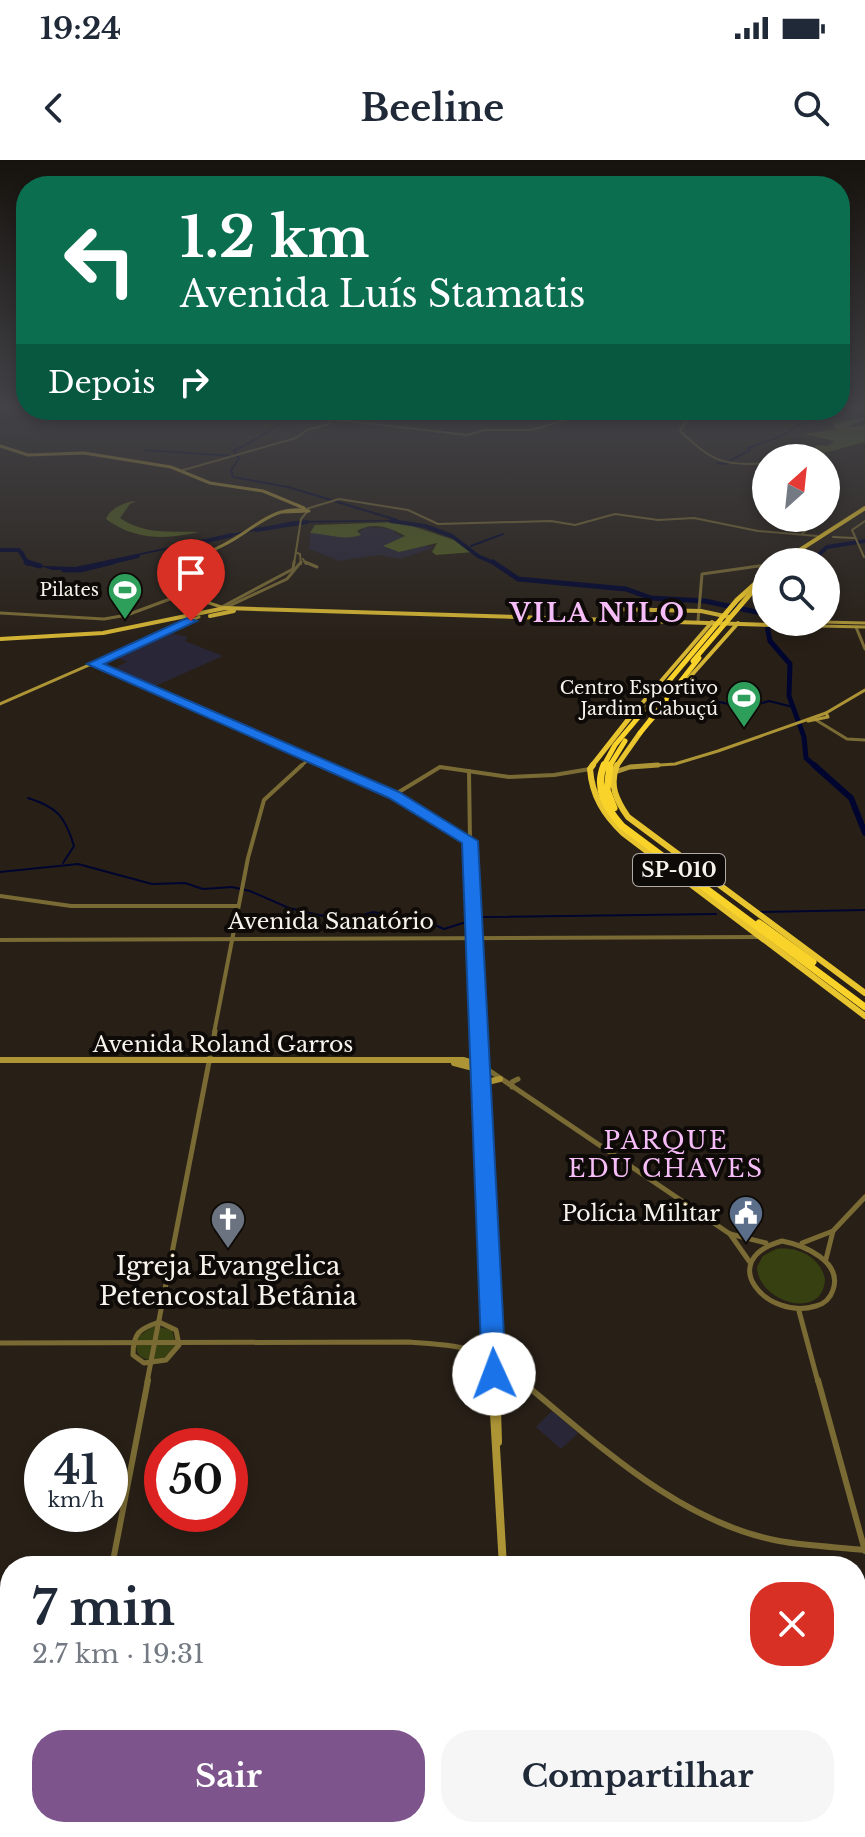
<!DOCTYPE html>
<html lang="pt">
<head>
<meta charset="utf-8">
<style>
  :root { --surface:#fff; --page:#f6f6f7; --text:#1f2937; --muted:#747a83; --accent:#7d558c }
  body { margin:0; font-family:"Libre Baskerville",serif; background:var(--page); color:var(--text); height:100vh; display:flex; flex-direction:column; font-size:30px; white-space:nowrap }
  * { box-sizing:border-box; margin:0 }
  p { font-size:26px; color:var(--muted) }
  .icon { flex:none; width:44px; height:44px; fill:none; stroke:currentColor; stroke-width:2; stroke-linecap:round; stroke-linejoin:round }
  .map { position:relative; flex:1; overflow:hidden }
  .panel { position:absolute; left:0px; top:1396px; width:866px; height:282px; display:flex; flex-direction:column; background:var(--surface); border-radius:32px 32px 0 0; box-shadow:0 4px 12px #0003 }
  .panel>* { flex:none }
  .top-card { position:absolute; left:16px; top:16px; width:834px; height:244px; border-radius:32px; box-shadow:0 4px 12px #0003; background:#0b6e4f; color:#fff; overflow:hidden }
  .needle { width:52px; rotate:27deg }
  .tools { position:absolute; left:752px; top:284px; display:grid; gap:16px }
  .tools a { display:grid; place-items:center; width:88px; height:88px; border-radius:50%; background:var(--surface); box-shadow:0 4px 12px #0003; font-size:40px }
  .speed { position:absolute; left:24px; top:1268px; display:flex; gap:16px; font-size:40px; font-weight:700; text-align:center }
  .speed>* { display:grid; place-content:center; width:104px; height:104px; border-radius:50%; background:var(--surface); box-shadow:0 4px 12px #0003; line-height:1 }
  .speed small { font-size:20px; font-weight:400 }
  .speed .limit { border:12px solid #d22; background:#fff; color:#111 }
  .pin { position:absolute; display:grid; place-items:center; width:68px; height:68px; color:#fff; margin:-82px -34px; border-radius:50% 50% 50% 0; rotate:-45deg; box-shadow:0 0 8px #0007 }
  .pin .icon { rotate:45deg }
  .me { position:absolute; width:88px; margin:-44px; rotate:358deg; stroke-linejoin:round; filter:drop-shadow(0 0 6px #0008) }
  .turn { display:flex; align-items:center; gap:28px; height:168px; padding:0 32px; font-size:36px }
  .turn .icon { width:104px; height:104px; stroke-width:2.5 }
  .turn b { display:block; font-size:56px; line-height:68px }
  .then { display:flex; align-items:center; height:76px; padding:0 32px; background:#0003; gap:16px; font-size:30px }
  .round { display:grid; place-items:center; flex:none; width:84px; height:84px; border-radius:32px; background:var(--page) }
  .headline { display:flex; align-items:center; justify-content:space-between; height:136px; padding:0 32px }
  h1 { font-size:48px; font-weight:700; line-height:60px }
  .button { display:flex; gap:16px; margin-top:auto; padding:16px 32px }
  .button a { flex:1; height:92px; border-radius:32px; background:var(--accent); color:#fff; font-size:32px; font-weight:700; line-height:92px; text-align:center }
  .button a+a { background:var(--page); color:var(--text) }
  .status { display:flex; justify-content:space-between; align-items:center; height:56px; padding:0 40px; background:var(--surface); direction:ltr }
  .status svg { height:22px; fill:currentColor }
  header { display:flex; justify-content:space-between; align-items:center; height:104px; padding:0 32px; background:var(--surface); font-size:36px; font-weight:700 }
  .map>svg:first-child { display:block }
  .medical { fill:#292637 }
  .green { fill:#374011 }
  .forest { fill:#515e1e }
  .water { fill:#00052f }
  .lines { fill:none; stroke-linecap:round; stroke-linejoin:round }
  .stream { stroke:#00052f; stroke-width:2 }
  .river-far2 { stroke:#00052f; stroke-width:4 }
  .river-far1 { stroke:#00052f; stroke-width:5 }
  .river { stroke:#00052f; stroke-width:6 }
  .tertiary-far4 { stroke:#7a6b34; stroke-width:2 }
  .tertiary-far3 { stroke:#7a6b34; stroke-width:3 }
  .tertiary-far2 { stroke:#7a6b34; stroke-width:4 }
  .tertiary-far1 { stroke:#7a6b34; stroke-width:5 }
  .tertiary { stroke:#7a6b34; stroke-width:6 }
  .secondary-far3 { stroke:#ad9536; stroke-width:3 }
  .secondary-far2 { stroke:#ad9536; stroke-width:5 }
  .secondary-far1 { stroke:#ad9536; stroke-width:6 }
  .secondary { stroke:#ad9536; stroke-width:8 }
  .primary { stroke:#d5b533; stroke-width:4 }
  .trunk-far1 { stroke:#e8c42e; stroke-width:5 }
  .trunk { stroke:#e8c42e; stroke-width:6 }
  .motorway-far2 { stroke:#fad32a; stroke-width:4 }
  .motorway-far1 { stroke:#fad32a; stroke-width:5 }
  .motorway { stroke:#fad32a; stroke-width:7 }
  .route { fill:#1a73e8; stroke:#114b97; stroke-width:2 }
  .labels { text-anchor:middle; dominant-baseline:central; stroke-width:8; stroke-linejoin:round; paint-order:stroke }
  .far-poi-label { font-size:18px; fill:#f7f2eb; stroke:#0e0a07; text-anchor:end }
  .shield { fill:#0e0a07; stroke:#b1aca7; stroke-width:2 }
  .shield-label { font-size:20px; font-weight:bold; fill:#f7f2eb }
  .street-label { font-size:22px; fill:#f7f2eb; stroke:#0e0a07 }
  .poi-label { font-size:22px; fill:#f7f2eb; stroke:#0e0a07; text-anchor:end }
  .neighbourhood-label { font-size:24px; letter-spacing:2px; fill:#f6bdf8; stroke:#0e0a07 }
  .far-district-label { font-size:26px; font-weight:bold; letter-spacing:2px; fill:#f6bdf8; stroke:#0e0a07 }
  .near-poi-label { font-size:26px; fill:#f7f2eb; stroke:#0e0a07 }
</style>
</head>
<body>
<div class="status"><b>19:24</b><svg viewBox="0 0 49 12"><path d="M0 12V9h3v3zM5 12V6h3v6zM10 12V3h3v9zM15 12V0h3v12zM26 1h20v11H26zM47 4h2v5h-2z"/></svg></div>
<header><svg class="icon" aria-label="back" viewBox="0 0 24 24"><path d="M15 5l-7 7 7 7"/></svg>Beeline<svg class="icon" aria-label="search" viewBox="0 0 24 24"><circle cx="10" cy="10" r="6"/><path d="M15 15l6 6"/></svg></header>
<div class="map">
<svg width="865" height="1677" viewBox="0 0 865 1677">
  <rect width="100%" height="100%" fill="#282017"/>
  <g class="medical">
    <polygon points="365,367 392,369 396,374 433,388 400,399 378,395 339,401 309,389 311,373 328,371 345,377 359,373"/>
    <polygon points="169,473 188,477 185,481 223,496 153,527 112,509 127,502 115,497"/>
    <polygon points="552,1251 578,1273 561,1289 536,1267"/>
  </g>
  <g class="green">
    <path d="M776,1089C798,1086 820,1097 825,1119C823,1162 758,1142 757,1107L763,1096Z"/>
    <path d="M154,1166L172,1170L176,1185L162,1200C143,1201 133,1198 137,1177Z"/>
  </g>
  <g class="forest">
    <polygon points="865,257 862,261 845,267 865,266 865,282 824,293 802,294 818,285 829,286 834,281 804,274 836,269 833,266 836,263"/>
    <path d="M136,341L130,344L120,358C145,375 171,371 199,372C166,380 134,380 106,359C109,349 126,341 136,341Z"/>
    <path d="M400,362L457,381L474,392L436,395L432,392L437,383L399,392L383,386L405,376C391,368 373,361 357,371L361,375C344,381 329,374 310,373L315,365Z"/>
  </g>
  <polygon class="water" points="394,360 400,361 291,363 70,410 52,410 23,400 22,393 0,389 23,391 27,399 44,406 75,407 293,361"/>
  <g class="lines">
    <g class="stream">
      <path d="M303,250C278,261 260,281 234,290L239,299L231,310L233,317L288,327L397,360"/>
      <polyline points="145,290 231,296"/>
      <polyline points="717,303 724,304 750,290 748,288 782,276 800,264 846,255"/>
      <polyline points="471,386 503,374"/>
      <polyline points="715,541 746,548 769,541 793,547"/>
      <path d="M28,638C57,647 65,656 74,686L63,703"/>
      <polyline points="0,712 78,704 152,724 185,723 203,729 232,727 250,731 289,748 332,758 350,759 373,752 428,762 444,769 482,757 716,754"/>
      <polyline points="760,752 865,750"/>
    </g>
    <g class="river-far2">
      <polyline points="845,251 859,248"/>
      <polyline points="391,361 425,366 452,376 478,396 496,404"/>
      <polyline points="256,370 307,362"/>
      <polyline points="193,384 232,375"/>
      <polyline points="0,390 19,390 28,404"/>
      <polyline points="811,402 827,387 865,381"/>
      <polyline points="104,404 138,396"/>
    </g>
    <g class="river-far1">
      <polyline points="26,402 40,406"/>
      <polyline points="493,402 518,419 626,429 651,438 705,441 766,454"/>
      <polyline points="64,410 80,410 113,402"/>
      <polyline points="766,461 770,481 790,504 789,536 804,577 806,598 816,607"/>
    </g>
    <polyline class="river" points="814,605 851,638 865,673"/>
    <g class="tertiary-far4">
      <path d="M693,250L680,271C710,300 723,307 766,303"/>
      <polyline points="330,259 338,254 369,250"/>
      <polyline points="331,259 467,275 484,270 532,270 575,257 636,258 683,250"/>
      <polyline points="180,311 296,278 307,270 329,264 331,259"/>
      <polyline points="826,325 833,320"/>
      <polyline points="306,349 339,339 408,350 438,364 551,361 575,365 615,354 658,360 694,358 758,371 817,376"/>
      <polyline points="802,374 810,367 804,358"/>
      <polyline points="833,377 854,378"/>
      <polyline points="297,393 300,394 301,404"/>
      <polyline points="864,397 852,370 865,361"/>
      <polyline points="303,399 306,404"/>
      <polyline points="294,404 301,359 307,352"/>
    </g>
    <g class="tertiary-far3">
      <polyline points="305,402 317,407"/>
      <polyline points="227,447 287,419 301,402"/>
      <polyline points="218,449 293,409 294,402"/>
      <polyline points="0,453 104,459 127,455 178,436"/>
      <polyline points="698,461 702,414 766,405"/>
      <polyline points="856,467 865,489"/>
      <polyline points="816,560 847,579 865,580"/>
      <polyline points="300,607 310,598"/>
    </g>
    <g class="tertiary-far2">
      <polyline points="469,611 470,681"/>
      <polyline points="394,635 440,607 509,617 554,615 590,609"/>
      <polyline points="0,736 71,746 238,746"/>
      <polyline points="0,780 758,777"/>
      <polyline points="214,873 248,698 264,640 302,605"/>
    </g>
    <g class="tertiary-far1">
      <polyline points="481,905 685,1043"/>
      <polyline points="512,927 512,922 518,919"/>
      <polygon points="685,1043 690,1047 685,1048"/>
      <polyline points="690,1047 730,1074 766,1083"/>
      <polyline points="730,1074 749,1101"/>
      <path d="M782,1081C803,1085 843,1101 833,1130C830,1139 824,1144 816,1146C767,1161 714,1100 782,1081Z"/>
      <polyline points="802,1083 833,1071 865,1037"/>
      <polyline points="826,1099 833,1071"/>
      <polyline points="799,1151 818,1222"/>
      <path d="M159,1162L176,1170L179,1185L166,1200L144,1203L133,1195C133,1173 139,1169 159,1162Z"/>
      <path d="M0,1183L409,1182C463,1186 480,1186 523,1222"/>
      <polyline points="147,1222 215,871"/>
    </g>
    <g class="tertiary">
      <path d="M520,1220C597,1283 678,1362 779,1381C807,1386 837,1387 865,1390"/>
      <polyline points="818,1220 865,1391"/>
      <polyline points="112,1406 148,1220"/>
      <polyline points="856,1498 865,1498"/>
      <polyline points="0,1505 10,1505"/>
      <polyline points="60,1677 61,1668"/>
    </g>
    <g class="secondary-far3">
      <polyline points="0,286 28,295 84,293 171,307 210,323 263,331 304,348"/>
      <polyline points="180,433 224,448"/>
      <path d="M178,436L186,403C203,394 223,387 239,376C262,361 280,345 309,351L283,352"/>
      <polyline points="822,462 865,463"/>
      <polyline points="773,465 865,467"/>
      <polyline points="94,504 330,607"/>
      <polyline points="0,544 199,457"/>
      <polyline points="808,561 828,557 826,553"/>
      <polyline points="630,607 675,604 718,591 826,553 865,530"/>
    </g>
    <g class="secondary-far2">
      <polyline points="326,605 394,635 470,681 480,873"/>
      <polyline points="615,612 630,607 658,605"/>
    </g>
    <g class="secondary-far1">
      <polyline points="480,871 492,1222"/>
      <polyline points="0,900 463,900 481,905"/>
      <polyline points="454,903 481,910"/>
      <polyline points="483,923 500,919"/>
    </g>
    <g class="secondary">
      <polyline points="492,1220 503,1406"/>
      <polyline points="497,1249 498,1282"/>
      <polyline points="515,1668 515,1677"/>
    </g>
    <g class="primary">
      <polyline points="210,456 234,451"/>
      <polyline points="609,456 608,449 701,451 729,457"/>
      <polyline points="0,479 103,473 225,448 773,465 776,462"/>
      <polyline points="631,556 712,462"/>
      <polyline points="640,573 738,463"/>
    </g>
    <g class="trunk-far1">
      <polyline points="591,607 631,556"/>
      <polyline points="616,607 640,573"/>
    </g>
    <g class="trunk">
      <path d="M593,605L590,609C592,636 604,655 623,673L865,856"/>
      <path d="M617,605C609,625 616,640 628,657L865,833"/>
    </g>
    <polyline class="motorway-far2" points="781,402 865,348"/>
    <g class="motorway-far1">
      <polyline points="693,501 752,432"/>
      <polyline points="640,573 699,498"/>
      <polyline points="603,607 615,585 737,440 766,414"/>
      <polyline points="609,607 625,581"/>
    </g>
    <g class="motorway">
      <path d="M604,605C594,629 606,648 622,666L865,847"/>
      <polyline points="610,605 607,630 614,648"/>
      <polyline points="759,763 813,802"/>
    </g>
  </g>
  <linearGradient id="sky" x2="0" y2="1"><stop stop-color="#16120d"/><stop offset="0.51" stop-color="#424247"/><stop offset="1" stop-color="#424247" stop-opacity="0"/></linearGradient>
  <rect width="865" height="483" fill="url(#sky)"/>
  <polygon class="route" points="187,458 197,461 104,504 399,632 478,681 506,1214 503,1222 494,1225 486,1222 482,1214 462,683 389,638 87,504"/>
  <defs>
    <g id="stadium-pin" transform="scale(1.8)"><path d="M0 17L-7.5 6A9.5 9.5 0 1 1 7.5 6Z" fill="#2e9e5b" stroke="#0e0a07"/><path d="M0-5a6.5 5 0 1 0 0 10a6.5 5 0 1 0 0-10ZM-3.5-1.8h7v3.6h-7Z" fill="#fff"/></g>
    <g id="civic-pin" transform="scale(1.8)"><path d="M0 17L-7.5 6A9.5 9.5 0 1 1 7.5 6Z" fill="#5c6f8a" stroke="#0e0a07"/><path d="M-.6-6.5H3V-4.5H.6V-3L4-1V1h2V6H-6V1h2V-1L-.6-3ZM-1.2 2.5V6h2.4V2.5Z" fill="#fff"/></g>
    <g id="church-pin" transform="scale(1.8)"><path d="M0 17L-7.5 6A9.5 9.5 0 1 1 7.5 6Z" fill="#6b7280" stroke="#0e0a07"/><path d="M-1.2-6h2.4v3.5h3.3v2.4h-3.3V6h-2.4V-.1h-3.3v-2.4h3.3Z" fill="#fff"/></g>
  </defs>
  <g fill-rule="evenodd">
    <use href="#stadium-pin" x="125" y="430"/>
    <use href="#stadium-pin" x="744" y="538"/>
    <use href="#civic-pin" x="746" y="1053"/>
    <use href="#church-pin" x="228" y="1059"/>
  </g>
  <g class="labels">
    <g class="far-poi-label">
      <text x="99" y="430">Pilates</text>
      <text x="718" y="528">Centro Esportivo<tspan x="718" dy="21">Jardim Cabuçú</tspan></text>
    </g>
    <rect class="shield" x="633" y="694" width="92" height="32" rx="6"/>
    <g class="shield-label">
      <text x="679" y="710">SP-010</text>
    </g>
    <g class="street-label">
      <text x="331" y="761">Avenida Sanatório</text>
      <text x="223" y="884">Avenida Roland Garros</text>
    </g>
    <g class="poi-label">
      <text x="720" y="1053">Polícia Militar</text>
    </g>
    <g class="neighbourhood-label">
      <text x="666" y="980">PARQUE<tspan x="666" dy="28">EDU CHAVES</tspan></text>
    </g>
    <g class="far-district-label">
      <text x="598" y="453">VILA NILO</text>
    </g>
    <g class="near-poi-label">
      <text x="228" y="1106">Igreja Evangelica<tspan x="228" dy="30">Petencostal Betânia</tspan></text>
    </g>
  </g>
</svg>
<div class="tools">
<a><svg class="needle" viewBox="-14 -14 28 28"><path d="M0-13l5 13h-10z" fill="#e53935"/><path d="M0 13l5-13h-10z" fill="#747a83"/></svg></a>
<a><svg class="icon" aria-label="search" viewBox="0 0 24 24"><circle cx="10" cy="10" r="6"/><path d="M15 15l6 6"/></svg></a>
</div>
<div class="speed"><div>41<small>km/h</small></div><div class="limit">50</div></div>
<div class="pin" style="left:191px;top:461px;background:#d93025"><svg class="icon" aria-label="arrive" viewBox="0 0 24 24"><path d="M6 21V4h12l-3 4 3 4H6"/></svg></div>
<svg class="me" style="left:494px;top:1214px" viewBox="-20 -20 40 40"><circle r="19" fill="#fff"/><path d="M0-13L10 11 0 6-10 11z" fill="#1a73e8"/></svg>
<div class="top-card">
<div class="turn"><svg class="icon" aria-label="left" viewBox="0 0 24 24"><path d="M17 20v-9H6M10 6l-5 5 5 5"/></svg><div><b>1.2 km</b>Avenida Luís Stamatis</div></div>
<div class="then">Depois<svg class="icon" aria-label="right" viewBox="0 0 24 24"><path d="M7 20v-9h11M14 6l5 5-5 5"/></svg></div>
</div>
<section class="panel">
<div class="headline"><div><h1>7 min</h1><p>2.7 km · 19:31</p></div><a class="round" style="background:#d93025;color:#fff"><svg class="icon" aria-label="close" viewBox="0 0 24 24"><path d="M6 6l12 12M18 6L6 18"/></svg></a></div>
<div class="button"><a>Sair</a><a>Compartilhar</a></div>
</section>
</div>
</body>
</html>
